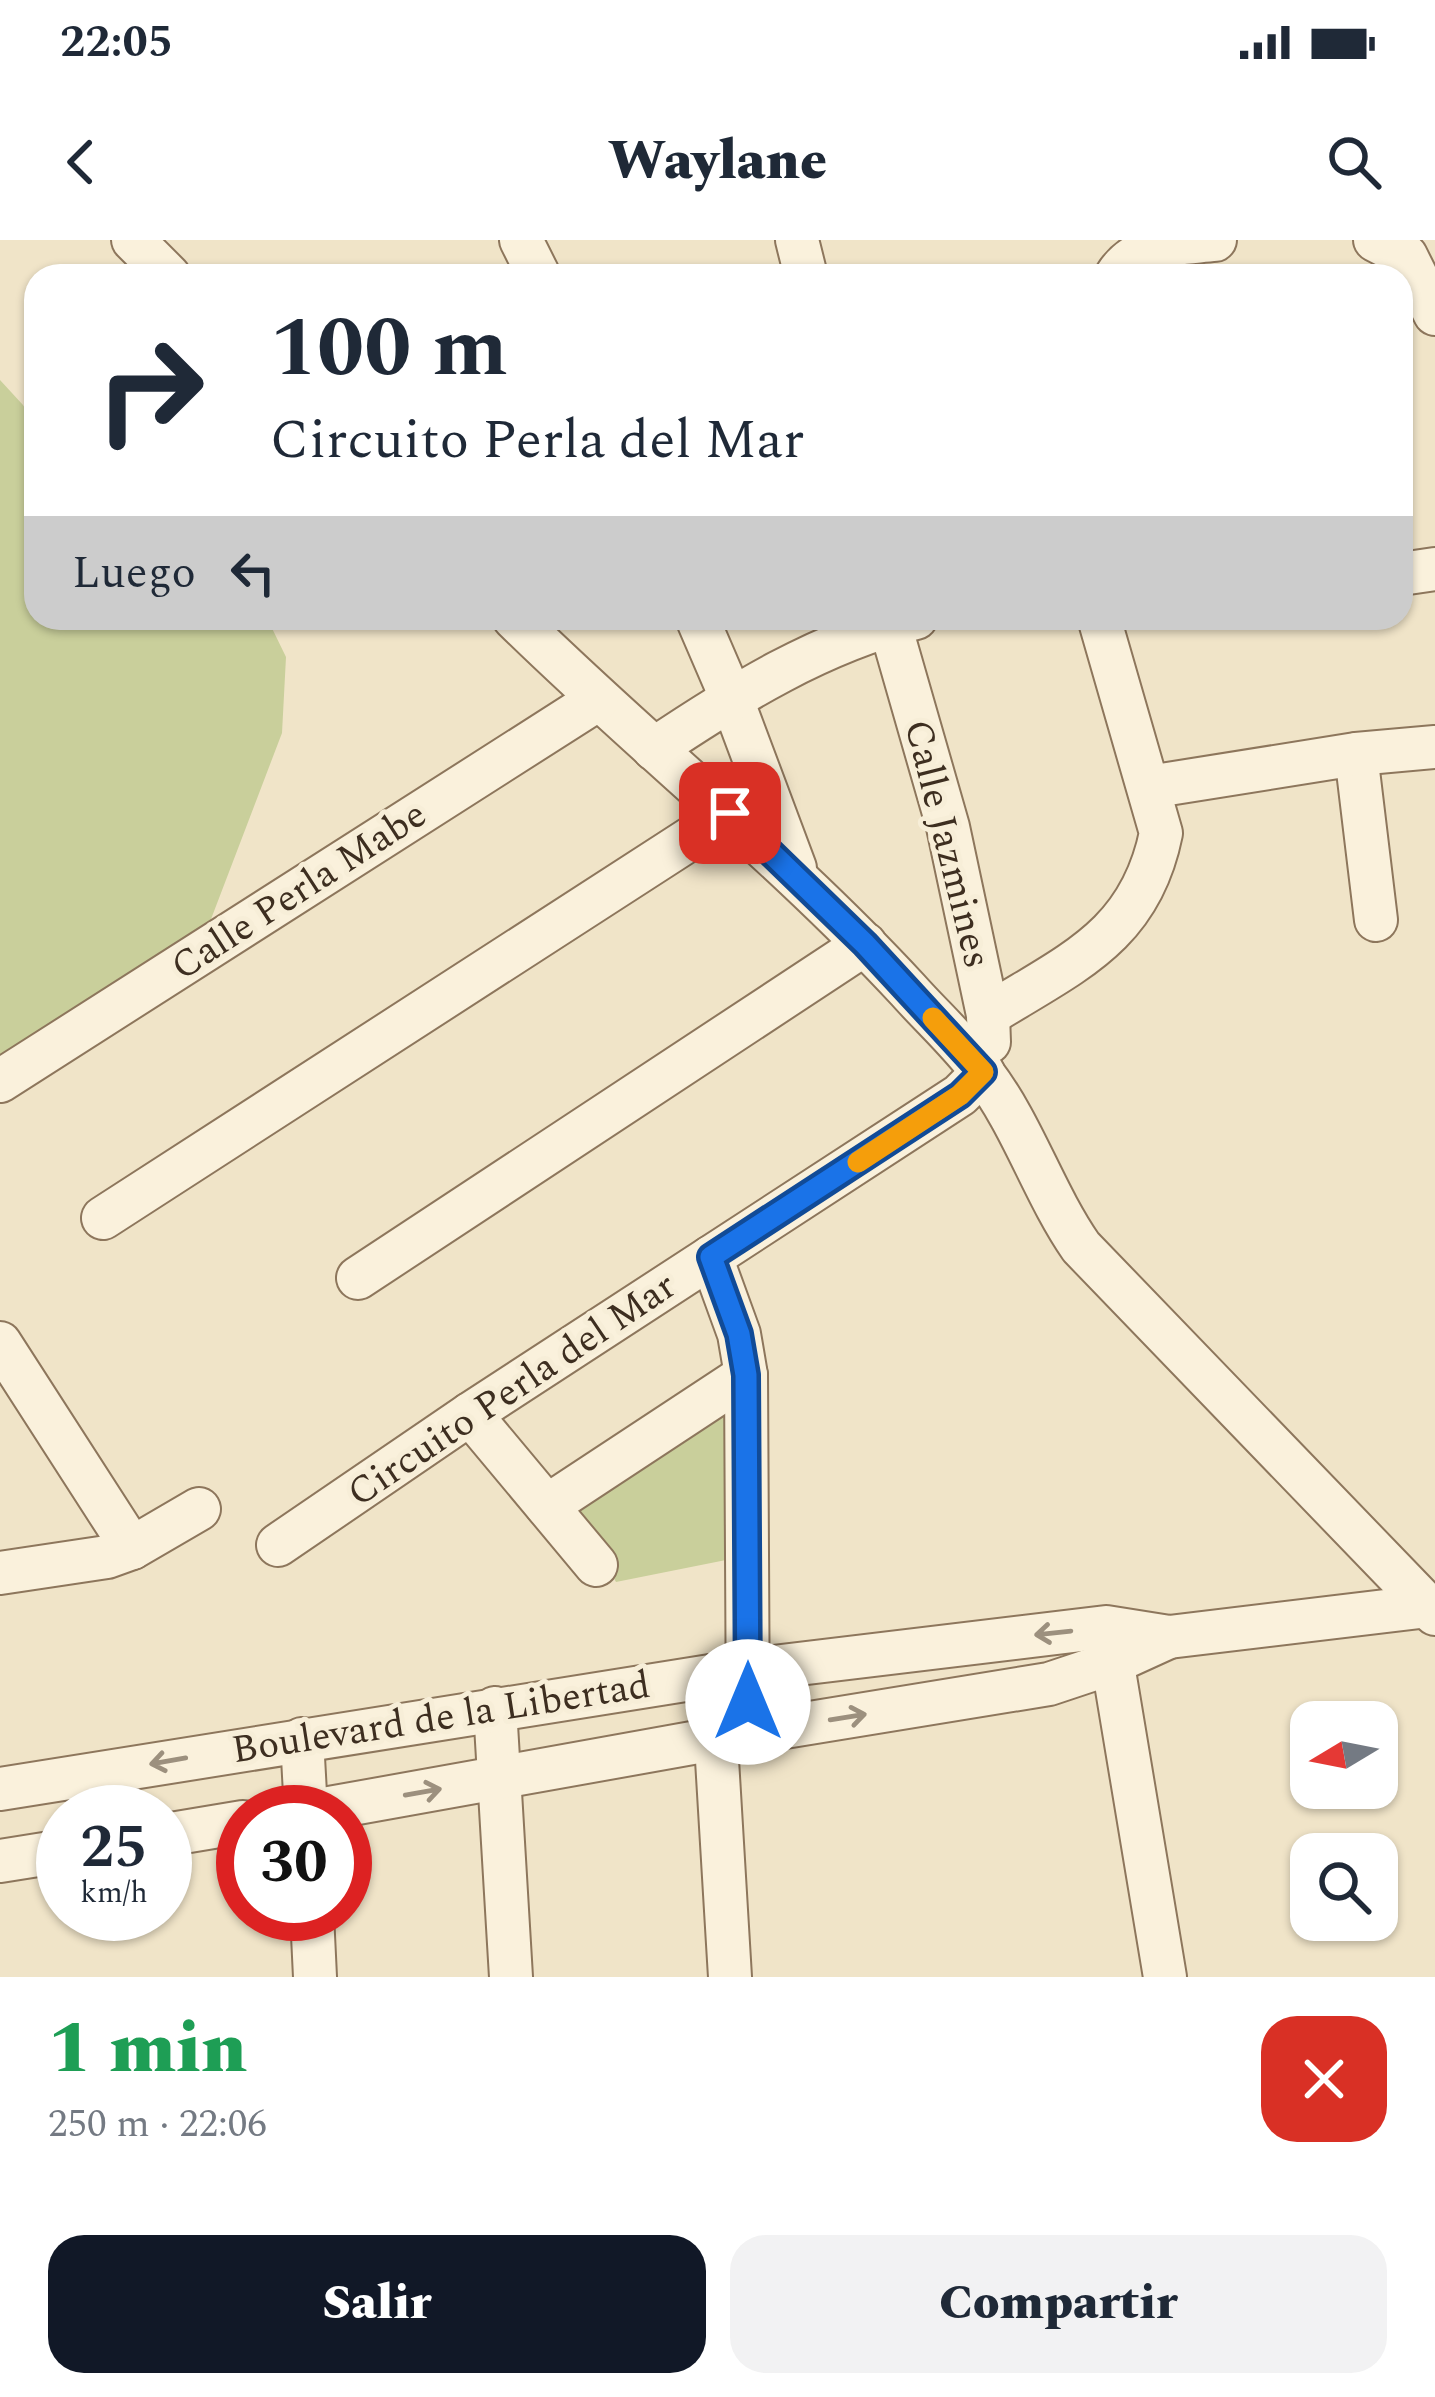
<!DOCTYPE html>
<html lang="es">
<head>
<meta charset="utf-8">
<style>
  :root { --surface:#fff; --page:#f2f2f3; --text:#1f2937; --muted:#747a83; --accent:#111827 }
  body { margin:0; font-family:Spectral,serif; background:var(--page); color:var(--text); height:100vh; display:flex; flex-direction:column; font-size:45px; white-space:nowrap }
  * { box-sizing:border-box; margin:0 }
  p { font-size:39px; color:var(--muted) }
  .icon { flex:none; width:66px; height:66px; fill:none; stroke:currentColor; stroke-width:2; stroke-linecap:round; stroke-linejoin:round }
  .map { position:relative; height:1737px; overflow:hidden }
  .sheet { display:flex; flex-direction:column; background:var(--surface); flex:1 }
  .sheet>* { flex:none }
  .hud { position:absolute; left:24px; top:24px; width:1389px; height:366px; border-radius:36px; box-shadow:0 3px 9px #0004; background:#fff; color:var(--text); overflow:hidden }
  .needle { width:78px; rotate:260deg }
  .controls { position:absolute; left:1290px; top:1461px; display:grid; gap:24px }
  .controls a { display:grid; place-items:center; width:108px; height:108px; border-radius:24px; background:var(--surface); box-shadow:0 3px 9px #0004; font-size:60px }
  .speed { position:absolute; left:36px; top:1545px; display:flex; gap:24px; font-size:60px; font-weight:700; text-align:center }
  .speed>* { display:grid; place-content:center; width:156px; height:156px; border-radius:50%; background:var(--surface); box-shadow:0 3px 9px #0004; line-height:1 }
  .speed small { font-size:30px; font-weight:400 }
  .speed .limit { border:18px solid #d22; background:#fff; color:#111 }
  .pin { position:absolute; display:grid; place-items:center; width:102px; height:102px; color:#fff; margin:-51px; border-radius:24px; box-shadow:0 6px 18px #0006 }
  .me { position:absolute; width:132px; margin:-66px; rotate:0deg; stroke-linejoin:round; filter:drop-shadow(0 0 9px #0008) }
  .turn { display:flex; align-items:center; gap:42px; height:252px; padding:0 48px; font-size:54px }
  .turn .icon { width:156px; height:156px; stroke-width:2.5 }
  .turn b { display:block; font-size:84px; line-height:102px }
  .then { display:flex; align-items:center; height:114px; padding:0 48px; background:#0003; gap:24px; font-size:45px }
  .round { display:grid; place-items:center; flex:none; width:126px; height:126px; border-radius:36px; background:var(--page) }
  .summary { display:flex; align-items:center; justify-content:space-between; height:204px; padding:0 48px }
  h1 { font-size:72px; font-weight:800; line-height:90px; color:#1e9e55 }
  .primary-button { display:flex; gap:24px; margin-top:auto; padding:24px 48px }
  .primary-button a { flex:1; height:138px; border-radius:36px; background:var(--accent); color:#fff; font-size:48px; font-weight:800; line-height:138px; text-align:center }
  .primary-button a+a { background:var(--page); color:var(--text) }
  .status { display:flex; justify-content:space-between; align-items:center; height:84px; padding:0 60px; background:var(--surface); direction:ltr }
  .status svg { height:33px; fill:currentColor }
  header { display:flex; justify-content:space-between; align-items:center; height:156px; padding:0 48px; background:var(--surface); font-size:54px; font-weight:800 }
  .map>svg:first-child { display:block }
  .green { fill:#c9cf9b }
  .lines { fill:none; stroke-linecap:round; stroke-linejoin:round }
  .minor-casing { stroke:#8d765c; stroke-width:46 }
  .minor { stroke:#faf1dc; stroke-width:42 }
  .oneway { stroke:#9c907e }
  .route-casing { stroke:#114b97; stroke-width:30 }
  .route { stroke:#1a73e8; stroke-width:21 }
  .slow { stroke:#f59e0b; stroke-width:21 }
  .labels { text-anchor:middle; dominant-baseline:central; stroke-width:10; stroke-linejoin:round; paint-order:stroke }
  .street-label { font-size:39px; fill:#3d2e20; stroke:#f7eed8 }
</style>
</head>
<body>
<div class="status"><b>22:05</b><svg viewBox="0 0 49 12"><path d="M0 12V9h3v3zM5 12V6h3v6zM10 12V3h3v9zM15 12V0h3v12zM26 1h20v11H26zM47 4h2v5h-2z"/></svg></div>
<header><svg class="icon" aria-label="back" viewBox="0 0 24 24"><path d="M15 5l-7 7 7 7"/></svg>Waylane<svg class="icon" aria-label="search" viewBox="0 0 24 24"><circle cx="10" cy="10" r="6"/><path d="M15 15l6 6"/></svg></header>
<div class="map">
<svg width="1435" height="1737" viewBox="0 0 1435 1737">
  <rect width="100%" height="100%" fill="#f0e4c8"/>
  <g class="green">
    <polygon points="0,140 23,165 36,188 36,378 267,378 286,417 282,493 208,687 0,828"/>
    <polygon points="736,1162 741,1317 616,1342 577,1272"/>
  </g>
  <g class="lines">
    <g class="minor-casing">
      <g id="minor">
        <polyline points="133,0 169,36"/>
        <polyline points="521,0 539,36"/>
        <polyline points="797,0 806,36"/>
        <polyline points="1375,0 1406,16 1435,74"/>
        <path d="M1116,36C1137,2 1179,4 1215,0"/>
        <polyline points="1401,334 1435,329"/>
        <path d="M514,378C643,505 785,617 908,750C932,777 961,803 982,832C1023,885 1043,952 1081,1007L1435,1374"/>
        <polyline points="697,378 731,457 795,628"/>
        <polyline points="888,378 948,587 988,775 989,802"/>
        <path d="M654,509C736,454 820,402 916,378"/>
        <polyline points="1356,514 1376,680"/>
        <polyline points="1149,547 1356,514 1435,507"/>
        <path d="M988,775C1071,723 1140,697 1161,593L1099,378"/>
        <polyline points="0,841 597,460"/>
        <polyline points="103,978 730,573"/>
        <polyline points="711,1017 739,1094 746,1135 748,1493"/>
        <polyline points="358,1038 865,704"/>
        <polyline points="0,1103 132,1308"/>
        <polyline points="470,1174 596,1325"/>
        <polyline points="547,1266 746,1135"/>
        <polyline points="278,1305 470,1174 917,883 960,855 983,832"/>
        <polyline points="0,1333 107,1317 132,1308 199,1269"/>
        <polyline points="1108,1395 1165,1737"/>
        <polyline points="712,1436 730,1737"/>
        <polyline points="495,1468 511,1737"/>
        <polyline points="302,1499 306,1572"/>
        <polyline points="0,1549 748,1430 1106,1387 1169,1397 1435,1365"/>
        <polyline points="307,1572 748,1493 1049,1444 1112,1423 1169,1397"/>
        <polyline points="165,1595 243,1582"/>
        <polyline points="0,1621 63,1611"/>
        <polyline points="312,1674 315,1737"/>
      </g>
    </g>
    <use href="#minor" class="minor"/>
  </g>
  <defs><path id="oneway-shaft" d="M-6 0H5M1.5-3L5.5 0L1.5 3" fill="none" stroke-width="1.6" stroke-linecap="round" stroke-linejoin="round" transform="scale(3)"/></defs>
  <g class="oneway">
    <use href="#oneway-shaft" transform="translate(1053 1393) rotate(174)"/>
    <use href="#oneway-shaft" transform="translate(848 1477) rotate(-9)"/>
    <use href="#oneway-shaft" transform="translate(168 1521) rotate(170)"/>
    <use href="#oneway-shaft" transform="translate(423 1552) rotate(-10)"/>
  </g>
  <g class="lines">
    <g class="route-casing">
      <polyline id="route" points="730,573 865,704 983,832 960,855 711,1017 739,1094 746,1135 748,1462"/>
    </g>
    <use href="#route" class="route"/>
    <polyline class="slow" points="858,922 960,855 983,832 933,778"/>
  </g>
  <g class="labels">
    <g class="street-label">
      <text transform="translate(947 604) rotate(76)">Calle Jazmines</text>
      <text transform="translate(299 651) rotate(-33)">Calle Perla Mabe</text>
      <text transform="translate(512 1150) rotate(-34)">Circuito Perla del Mar</text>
      <text transform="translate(441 1478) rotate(-9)">Boulevard de la Libertad</text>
    </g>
  </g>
</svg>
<div class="controls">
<a><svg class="needle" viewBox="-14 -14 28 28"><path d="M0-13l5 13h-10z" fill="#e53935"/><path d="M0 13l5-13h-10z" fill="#747a83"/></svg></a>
<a><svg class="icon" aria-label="search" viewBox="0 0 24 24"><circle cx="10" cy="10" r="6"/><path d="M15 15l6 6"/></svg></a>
</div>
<div class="speed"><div>25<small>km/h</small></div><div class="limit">30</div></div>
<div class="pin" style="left:730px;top:573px;background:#d93025"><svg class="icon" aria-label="arrive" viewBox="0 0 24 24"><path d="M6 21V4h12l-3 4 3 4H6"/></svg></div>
<svg class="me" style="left:748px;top:1462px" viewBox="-20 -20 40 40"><circle r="19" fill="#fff"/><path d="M0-13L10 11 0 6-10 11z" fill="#1a73e8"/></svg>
<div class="hud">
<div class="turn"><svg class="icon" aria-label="right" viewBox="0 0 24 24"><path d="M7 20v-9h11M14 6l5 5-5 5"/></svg><div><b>100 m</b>Circuito Perla del Mar</div></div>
<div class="then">Luego<svg class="icon" aria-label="left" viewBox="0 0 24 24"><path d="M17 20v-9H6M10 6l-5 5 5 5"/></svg></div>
</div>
</div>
<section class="sheet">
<div class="summary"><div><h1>1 min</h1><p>250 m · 22:06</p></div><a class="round" style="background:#d93025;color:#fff"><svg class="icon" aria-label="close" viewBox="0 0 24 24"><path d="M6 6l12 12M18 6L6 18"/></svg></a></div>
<div class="primary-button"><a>Salir</a><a>Compartir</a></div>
</section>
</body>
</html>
